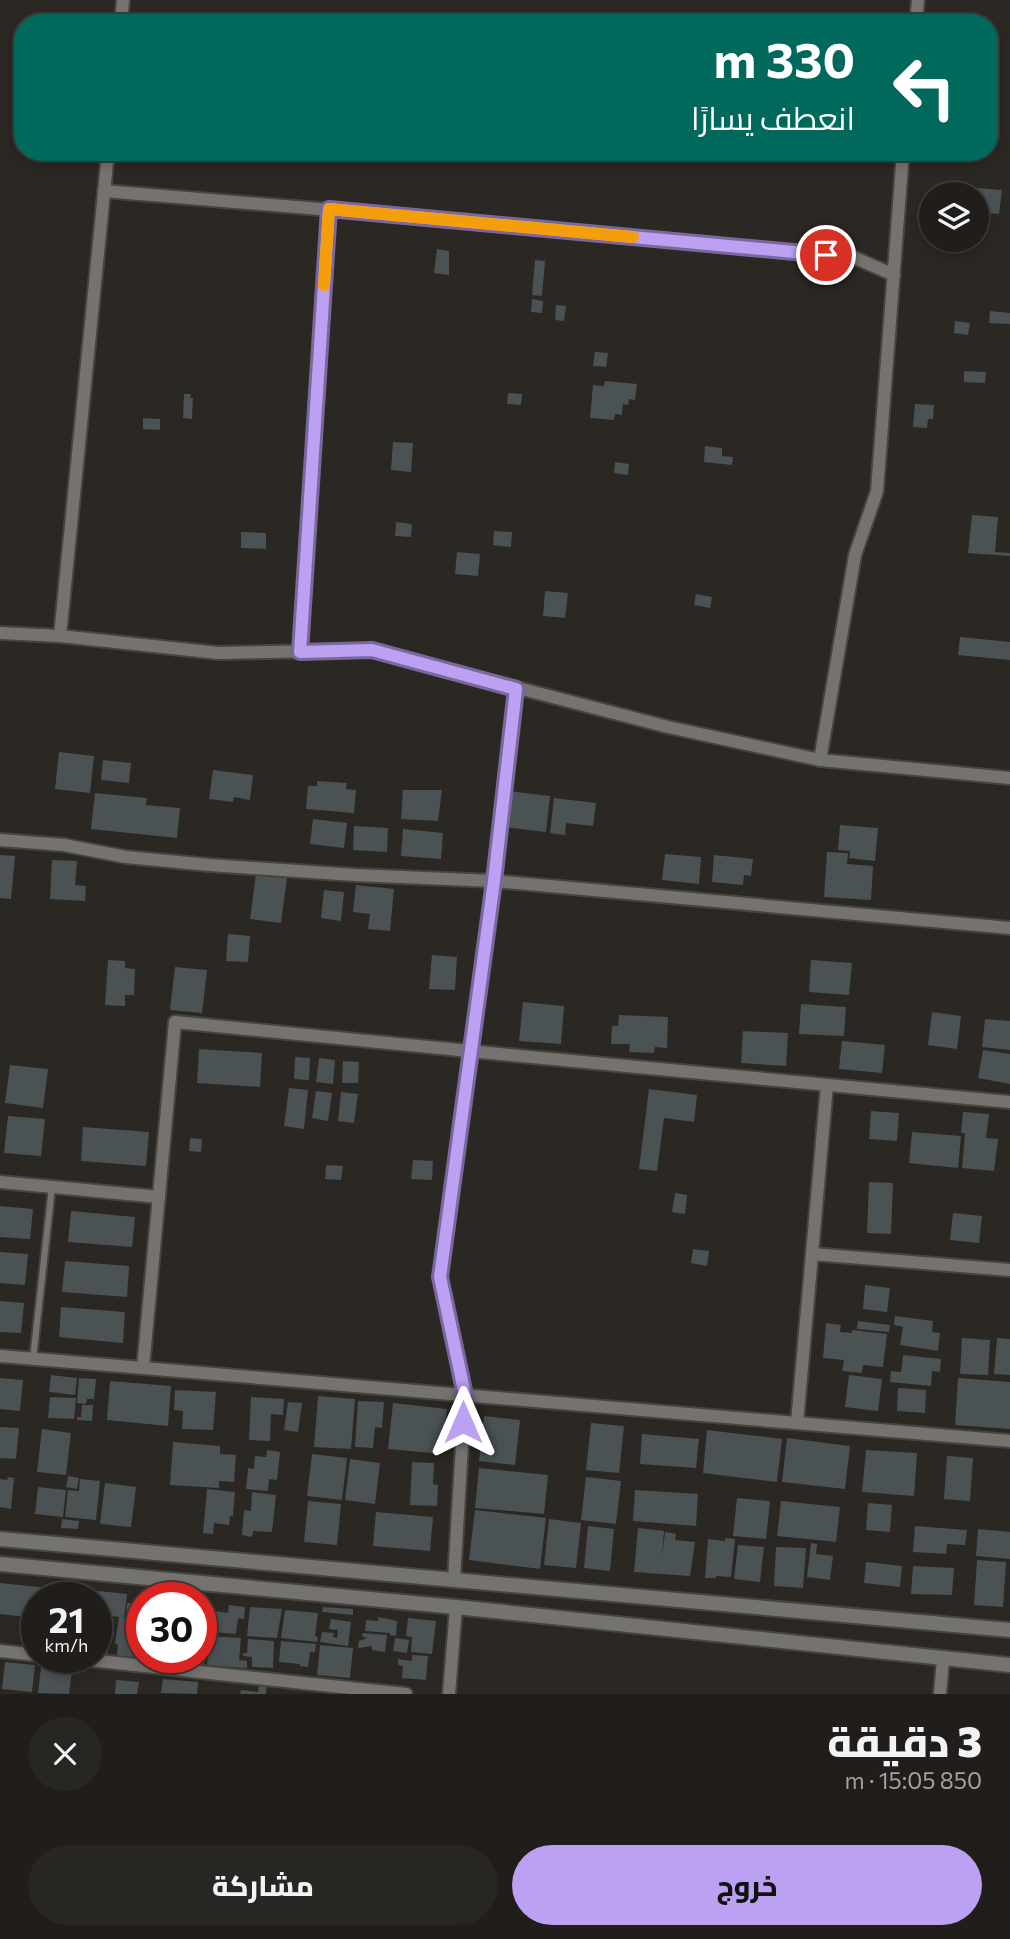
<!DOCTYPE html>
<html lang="ar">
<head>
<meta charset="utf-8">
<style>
  :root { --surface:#201d1a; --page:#282623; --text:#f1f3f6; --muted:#a2a2a2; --line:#3d3b39; --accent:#bca0f2 }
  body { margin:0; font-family:Commissioner,Cairo,sans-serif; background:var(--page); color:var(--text); direction:rtl; height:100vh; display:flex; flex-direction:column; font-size:26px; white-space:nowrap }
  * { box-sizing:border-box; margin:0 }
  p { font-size:23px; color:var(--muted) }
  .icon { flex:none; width:38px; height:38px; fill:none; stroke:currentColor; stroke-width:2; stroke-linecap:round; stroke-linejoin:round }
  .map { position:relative; height:1694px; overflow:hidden; direction:ltr }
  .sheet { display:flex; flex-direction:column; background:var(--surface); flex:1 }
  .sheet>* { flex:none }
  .hud { position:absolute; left:14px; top:14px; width:984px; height:147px; border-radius:28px; box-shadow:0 4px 10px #0003,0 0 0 2px var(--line); direction:rtl; background:#00695c; color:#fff; overflow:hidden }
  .tools { position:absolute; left:919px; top:182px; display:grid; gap:14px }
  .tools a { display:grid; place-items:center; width:70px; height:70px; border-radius:50%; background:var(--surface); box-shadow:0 4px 10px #0003,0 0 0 2px var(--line); font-size:35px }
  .speed { position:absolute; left:21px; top:1582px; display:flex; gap:14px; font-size:35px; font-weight:700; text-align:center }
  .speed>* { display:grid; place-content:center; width:91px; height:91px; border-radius:50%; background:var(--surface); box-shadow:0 4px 10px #0003,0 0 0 2px var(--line); line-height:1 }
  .speed small { font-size:18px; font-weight:400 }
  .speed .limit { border:10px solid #d22; background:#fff; color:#111 }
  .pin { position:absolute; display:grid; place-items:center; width:60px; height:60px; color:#fff; margin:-30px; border:4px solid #fff; border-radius:50%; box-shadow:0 2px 7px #0007 }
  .me { position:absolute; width:77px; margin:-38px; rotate:0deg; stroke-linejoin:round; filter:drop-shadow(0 0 5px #0008) }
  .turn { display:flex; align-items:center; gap:24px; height:147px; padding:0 28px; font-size:32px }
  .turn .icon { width:91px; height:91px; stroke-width:2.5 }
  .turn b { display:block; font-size:49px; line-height:60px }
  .round { display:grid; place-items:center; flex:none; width:74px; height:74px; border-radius:37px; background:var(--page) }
  .headline { display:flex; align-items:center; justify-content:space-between; height:119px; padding:0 28px }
  h1 { font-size:42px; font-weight:800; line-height:52px }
  .button { display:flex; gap:14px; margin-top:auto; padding:14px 28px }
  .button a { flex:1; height:80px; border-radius:42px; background:var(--accent); color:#111; font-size:28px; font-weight:800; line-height:80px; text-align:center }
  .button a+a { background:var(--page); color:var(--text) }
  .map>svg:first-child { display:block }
  .building { fill:#4a5253 }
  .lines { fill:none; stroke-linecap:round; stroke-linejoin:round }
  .service-casing { stroke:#47443f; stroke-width:10 }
  .minor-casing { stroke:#47443f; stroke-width:16 }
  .tertiary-casing { stroke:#47443f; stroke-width:18 }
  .service { stroke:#757370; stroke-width:6 }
  .minor { stroke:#757370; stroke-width:12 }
  .tertiary { stroke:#757370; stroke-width:14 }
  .route-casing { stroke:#7a689d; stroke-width:18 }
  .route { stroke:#bca0f2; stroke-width:12 }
  .slow { stroke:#f59e0b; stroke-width:12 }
</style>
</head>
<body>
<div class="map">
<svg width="1010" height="1694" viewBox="0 0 1010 1694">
  <rect width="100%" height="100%" fill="#2b2722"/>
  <g class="building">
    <polygon points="978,188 1002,190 999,214 976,212"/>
    <polygon points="437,249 449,251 449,275 434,273"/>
    <polygon points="535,260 545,261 542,296 532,295"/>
    <polygon points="532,299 543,301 542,313 531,312"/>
    <polygon points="556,305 566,306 564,321 555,320"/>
    <polygon points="990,311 1010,313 1010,324 989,323"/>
    <polygon points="955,321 970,323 968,335 954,333"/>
    <polygon points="595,352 608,353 606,367 593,366"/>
    <polygon points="964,371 986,372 985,383 964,382"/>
    <polygon points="605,381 637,384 635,400 629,399 628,405 623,404 622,415 615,414 614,420 590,418 593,385 604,386"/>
    <polygon points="508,393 522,394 521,405 507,404"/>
    <polygon points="184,394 191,394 190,398 193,398 192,419 183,418"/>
    <polygon points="915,404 934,405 933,419 928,419 927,428 913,427"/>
    <polygon points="143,418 160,419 160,430 143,429"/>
    <polygon points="393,442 413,443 411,472 391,470"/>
    <polygon points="705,446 722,448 722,456 733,457 732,465 704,462"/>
    <polygon points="615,462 629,464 628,475 614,473"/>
    <polygon points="972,515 998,517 995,552 1010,553 1010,556 968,553"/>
    <polygon points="396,522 412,524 411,537 395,536"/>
    <polygon points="494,531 512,532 511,547 493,545"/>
    <polygon points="241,532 266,533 266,549 241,548"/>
    <polygon points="457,552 480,554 478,576 455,574"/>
    <polygon points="545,591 568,593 565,618 543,616"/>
    <polygon points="696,594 712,597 710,608 694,605"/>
    <polygon points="960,637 1010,642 1010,660 958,655"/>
    <polygon points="59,752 94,756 90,793 55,789"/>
    <polygon points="103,760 131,763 129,783 101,780"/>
    <polygon points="213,770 253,775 250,800 234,797 233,802 209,799"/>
    <polygon points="317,781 347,783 346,789 356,790 354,813 306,809 308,786 317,786"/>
    <polygon points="403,790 442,790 438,821 401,819"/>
    <polygon points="508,791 550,796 546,832 504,827"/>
    <polygon points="95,793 147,798 146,805 180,808 177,838 91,829"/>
    <polygon points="554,798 596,803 593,826 566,823 565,835 550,833"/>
    <polygon points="313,819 347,823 344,848 310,844"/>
    <polygon points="840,825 878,828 875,861 849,858 850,851 838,850"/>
    <polygon points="354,826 388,828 387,852 353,850"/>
    <polygon points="403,829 443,833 441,859 401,856"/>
    <polygon points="827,852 848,853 847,864 873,866 871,900 824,897"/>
    <polygon points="665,854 701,857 699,884 662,880"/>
    <polygon points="0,855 15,856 11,899 0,898"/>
    <polygon points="714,855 753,859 751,876 744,875 743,885 712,882"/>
    <polygon points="52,860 77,861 75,885 86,886 85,901 50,899"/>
    <polygon points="256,874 287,878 281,923 250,919"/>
    <polygon points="356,885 394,889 390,931 368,929 370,914 353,912"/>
    <polygon points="324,890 344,892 341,921 321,918"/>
    <polygon points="228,934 250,936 248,962 226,961"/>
    <polygon points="432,955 457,957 455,990 429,989"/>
    <polygon points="108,960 125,961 125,968 135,969 134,995 125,995 125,1006 105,1005"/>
    <polygon points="811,960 852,963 849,995 809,992"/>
    <polygon points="175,967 207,970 202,1013 170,1010"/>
    <polygon points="523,1002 564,1006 561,1044 519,1041"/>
    <polygon points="801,1004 846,1007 844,1036 799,1034"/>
    <polygon points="932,1012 961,1016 957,1049 928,1045"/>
    <polygon points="619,1015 668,1017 667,1048 655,1047 654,1053 629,1052 630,1044 611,1044 612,1026 618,1026"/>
    <polygon points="985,1019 1010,1021 1010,1050 982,1047"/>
    <polygon points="743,1031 788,1033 786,1066 741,1063"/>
    <polygon points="842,1041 885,1045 882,1073 839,1069"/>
    <polygon points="199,1049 262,1053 260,1087 197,1083"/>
    <polygon points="983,1050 1010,1054 1010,1084 978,1078"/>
    <polygon points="295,1057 310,1058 309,1080 294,1079"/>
    <polygon points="319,1058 335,1060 333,1084 316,1082"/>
    <polygon points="343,1061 359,1062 358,1083 342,1083"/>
    <polygon points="10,1065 48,1069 43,1108 5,1103"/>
    <polygon points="289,1088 308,1090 304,1129 284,1126"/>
    <polygon points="649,1089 697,1095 694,1122 664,1118 657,1171 639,1169"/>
    <polygon points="316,1091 332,1093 328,1121 312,1118"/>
    <polygon points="341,1092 358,1094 354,1123 338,1121"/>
    <polygon points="871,1111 899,1113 897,1141 869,1139"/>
    <polygon points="963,1112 989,1114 986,1138 998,1139 994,1171 962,1168 965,1133 961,1133"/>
    <polygon points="8,1116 45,1119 41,1156 4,1153"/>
    <polygon points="83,1127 149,1132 146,1166 81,1161"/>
    <polygon points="912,1132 961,1136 958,1168 909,1163"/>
    <polygon points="190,1138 202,1139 201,1152 189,1151"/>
    <polygon points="413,1160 433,1161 432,1180 411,1179"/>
    <polygon points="326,1165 343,1166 341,1180 325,1179"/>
    <polygon points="869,1182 893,1183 891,1234 867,1233"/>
    <polygon points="675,1193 687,1195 685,1214 672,1212"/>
    <polygon points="0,1206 33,1209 30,1239 0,1237"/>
    <polygon points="71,1211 135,1217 132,1247 68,1242"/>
    <polygon points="953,1213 982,1216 979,1243 950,1240"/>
    <polygon points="693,1249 709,1251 707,1266 691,1263"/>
    <polygon points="0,1252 28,1254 25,1285 0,1283"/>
    <polygon points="65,1261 129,1266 127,1297 62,1292"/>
    <polygon points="865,1285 890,1288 887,1312 863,1309"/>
    <polygon points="0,1301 24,1303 21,1333 0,1332"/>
    <polygon points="61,1307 125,1312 123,1343 59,1337"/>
    <polygon points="895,1316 933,1321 932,1332 940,1333 938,1351 900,1345 903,1327 894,1325"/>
    <polygon points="858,1321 890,1325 889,1332 857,1329"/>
    <polygon points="826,1323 841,1325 840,1332 852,1333 852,1330 887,1334 883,1367 863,1365 862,1373 842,1371 844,1360 823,1358"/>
    <polygon points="962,1338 990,1340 988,1375 960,1374"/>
    <polygon points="997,1338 1010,1339 1010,1375 994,1374"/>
    <polygon points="903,1355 941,1359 940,1372 932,1371 931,1386 890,1382 891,1371 901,1372"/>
    <polygon points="51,1375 77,1378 75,1395 49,1392"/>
    <polygon points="849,1375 882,1379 878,1411 845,1407"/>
    <polygon points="0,1378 23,1380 20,1411 0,1409"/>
    <polygon points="79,1378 96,1379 94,1399 87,1399 86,1404 77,1403"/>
    <polygon points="958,1378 1010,1382 1010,1429 955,1425"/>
    <polygon points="110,1381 171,1386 168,1426 107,1420"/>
    <polygon points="898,1388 926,1390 925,1413 897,1411"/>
    <polygon points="175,1390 216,1392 213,1430 182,1429 183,1411 174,1410"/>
    <polygon points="318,1396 355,1399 351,1449 314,1447"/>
    <polygon points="50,1397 76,1398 74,1419 48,1418"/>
    <polygon points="251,1397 284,1399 283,1415 271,1414 270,1441 249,1440"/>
    <polygon points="358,1401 384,1402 382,1428 375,1427 373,1448 355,1447"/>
    <polygon points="288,1402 302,1403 298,1432 284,1430"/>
    <polygon points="393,1403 447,1409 442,1454 388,1449"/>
    <polygon points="82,1405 93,1405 92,1421 77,1420 77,1417 81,1417"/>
    <polygon points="484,1416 520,1420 515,1465 479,1461"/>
    <polygon points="591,1423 624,1426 619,1473 586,1470"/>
    <polygon points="0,1427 19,1428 16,1459 0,1458"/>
    <polygon points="42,1429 71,1433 66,1475 37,1472"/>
    <polygon points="707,1430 782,1439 777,1482 703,1473"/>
    <polygon points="642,1434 699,1439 696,1468 640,1464"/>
    <polygon points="787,1438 850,1446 845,1489 782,1482"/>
    <polygon points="173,1442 220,1446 220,1454 236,1455 234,1482 219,1481 219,1488 170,1485"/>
    <polygon points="267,1450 280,1452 277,1480 269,1479 268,1491 246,1489 248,1468 254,1469 255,1456 266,1457"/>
    <polygon points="866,1450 917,1453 914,1496 862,1492"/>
    <polygon points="312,1454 347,1458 342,1500 307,1496"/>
    <polygon points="947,1456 973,1458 970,1501 944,1499"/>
    <polygon points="350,1459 380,1463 375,1504 345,1500"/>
    <polygon points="412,1462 434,1463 433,1484 438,1485 437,1506 410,1505"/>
    <polygon points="479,1468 548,1475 544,1514 475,1508"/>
    <polygon points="68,1476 79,1478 77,1489 66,1487"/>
    <polygon points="8,1477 14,1478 11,1509 0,1507 0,1479 7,1480"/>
    <polygon points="586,1477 621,1481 616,1524 581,1520"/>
    <polygon points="80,1479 100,1481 96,1520 65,1517 68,1490 79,1491"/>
    <polygon points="105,1483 136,1487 131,1527 100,1524"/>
    <polygon points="38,1487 66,1490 63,1517 35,1514"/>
    <polygon points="207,1489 235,1492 233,1516 230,1516 229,1525 214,1523 213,1534 203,1533"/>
    <polygon points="635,1490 698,1494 696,1526 633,1521"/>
    <polygon points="252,1492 276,1495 272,1532 253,1531 252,1537 242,1535 244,1510 251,1511"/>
    <polygon points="737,1498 770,1501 766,1539 733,1536"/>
    <polygon points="308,1501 341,1504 337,1545 304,1542"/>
    <polygon points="781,1501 840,1507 836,1542 777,1536"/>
    <polygon points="868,1503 892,1505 890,1532 866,1530"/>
    <polygon points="475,1510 546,1518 540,1569 469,1560"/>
    <polygon points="376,1512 433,1517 430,1551 373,1546"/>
    <polygon points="62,1519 79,1521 78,1529 61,1528"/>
    <polygon points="549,1519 581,1523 576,1568 544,1565"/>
    <polygon points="588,1526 614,1529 610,1571 584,1568"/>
    <polygon points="915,1526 967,1530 965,1545 947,1544 946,1554 913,1552"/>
    <polygon points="638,1528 664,1531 662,1558 665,1532 676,1534 675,1540 695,1542 690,1576 634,1572"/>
    <polygon points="978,1529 1010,1532 1010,1559 976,1556"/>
    <polygon points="725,1538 735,1539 731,1577 716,1576 716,1578 705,1578 708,1539 725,1541"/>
    <polygon points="811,1543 817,1544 816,1554 833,1556 830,1580 807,1577"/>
    <polygon points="738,1545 764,1547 760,1582 734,1579"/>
    <polygon points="776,1547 806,1548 803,1588 774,1586"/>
    <polygon points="977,1560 1006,1562 1003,1607 974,1605"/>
    <polygon points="866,1562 902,1566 900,1587 864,1583"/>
    <polygon points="913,1566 954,1568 952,1595 911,1594"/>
    <polygon points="0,1583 48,1588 47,1598 37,1598 37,1618 0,1614"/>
    <polygon points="52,1588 79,1591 78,1598 51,1598"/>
    <polygon points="89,1590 127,1594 124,1618 142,1620 142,1651 136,1650 135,1658 117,1656 118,1644 115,1644 119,1617 103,1615 104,1610 96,1609 96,1598 88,1598"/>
    <polygon points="137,1598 142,1599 142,1618 126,1616 127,1603 137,1603"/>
    <polygon points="201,1601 211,1602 208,1632 205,1631 205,1622 201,1621"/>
    <polygon points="229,1605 245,1607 244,1619 238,1618 236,1634 213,1632 215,1611 228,1613"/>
    <polygon points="250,1607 282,1609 277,1638 247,1636"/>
    <polygon points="323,1607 353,1609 353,1615 322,1612"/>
    <polygon points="285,1610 318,1613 315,1636 318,1637 317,1642 281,1638"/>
    <polygon points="96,1617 113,1618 114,1636 110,1635 107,1657 96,1656"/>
    <polygon points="378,1617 397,1621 396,1636 390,1635 390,1633 365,1631 366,1620 378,1621"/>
    <polygon points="408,1618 436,1621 432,1654 411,1652 412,1637 406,1636"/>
    <polygon points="331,1619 351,1622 348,1646 320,1642 322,1632 334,1633 333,1637 337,1638 338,1630 329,1629"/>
    <polygon points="363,1633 387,1635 385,1652 372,1650 372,1646 358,1648 359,1641 367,1638 362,1636"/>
    <polygon points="210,1636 241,1638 239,1660 247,1661 247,1668 207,1665"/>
    <polygon points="395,1638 409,1640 407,1653 393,1651"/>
    <polygon points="248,1639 274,1641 273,1668 252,1667 252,1657 243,1656 243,1653 247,1653"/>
    <polygon points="281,1641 316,1644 315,1652 310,1652 308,1667 299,1666 300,1664 279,1662"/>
    <polygon points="201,1643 205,1643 204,1665 163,1662 164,1657 201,1657"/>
    <polygon points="320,1645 353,1648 350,1678 317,1675"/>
    <polygon points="412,1655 428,1656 426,1680 402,1678 403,1666 398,1665 398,1659 412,1661"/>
    <polygon points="5,1662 35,1665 32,1692 2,1689"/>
    <polygon points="41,1667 72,1671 69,1694 38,1693"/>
    <polygon points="163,1679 198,1682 197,1694 161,1693"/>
    <polygon points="116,1680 139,1682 137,1694 115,1694"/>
    <polygon points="259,1684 267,1684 266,1694 240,1694 241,1690 258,1692"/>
  </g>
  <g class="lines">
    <g class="service-casing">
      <polyline id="service" points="33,1359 52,1187"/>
    </g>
    <g class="minor-casing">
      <g id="minor">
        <polyline points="121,23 123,0"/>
        <polyline points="916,23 918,0"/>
        <polyline points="104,191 427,218 853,257 894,275"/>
        <polyline points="0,633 60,636 218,653 372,650 668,727 820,760 1010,778"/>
        <polyline points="60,636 108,152"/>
        <polyline points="300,651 329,210"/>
        <polyline points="820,760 855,555 877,491 903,152"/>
        <polyline points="0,840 64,845 126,857 209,865 355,875 494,881 1010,928"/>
        <polyline points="0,1182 159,1197"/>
        <polyline points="812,1254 1010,1270"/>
        <polyline points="0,1356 1010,1441"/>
        <path d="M143,1368L175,1022C453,1051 732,1075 1010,1102"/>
        <polyline points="797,1423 827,1085"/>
        <polyline points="454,1579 465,1395 440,1277 494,881 516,689"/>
        <polyline points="0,1651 37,1655"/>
        <polyline points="61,1657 406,1694"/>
        <polyline points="449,1694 456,1607"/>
        <polyline points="940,1694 943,1659"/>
      </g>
    </g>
    <g class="tertiary-casing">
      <g id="tertiary">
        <polyline points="0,1539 1010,1630"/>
        <polyline points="0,1564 456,1607 1010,1665"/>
      </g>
    </g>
    <use href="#service" class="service"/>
    <use href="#minor" class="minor"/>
    <use href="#tertiary" class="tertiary"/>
  </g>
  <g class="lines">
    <g class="route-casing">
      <polyline id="route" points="463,1422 465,1395 440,1277 494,881 516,689 372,650 300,652 329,209 826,255"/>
    </g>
    <use href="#route" class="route"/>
    <polyline class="slow" points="324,285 329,209 633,237"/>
  </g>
</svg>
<div class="tools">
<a><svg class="icon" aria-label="layers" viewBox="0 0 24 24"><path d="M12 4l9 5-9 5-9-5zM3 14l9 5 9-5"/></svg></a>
</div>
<div class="speed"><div>21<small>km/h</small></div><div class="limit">30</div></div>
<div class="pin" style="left:826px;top:255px;background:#d93025"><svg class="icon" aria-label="arrive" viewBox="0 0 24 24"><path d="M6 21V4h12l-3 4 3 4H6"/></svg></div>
<svg class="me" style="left:463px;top:1422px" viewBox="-20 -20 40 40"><path d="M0-17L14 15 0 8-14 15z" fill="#bca0f2" stroke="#fff" stroke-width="4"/></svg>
<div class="hud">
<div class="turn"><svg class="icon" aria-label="left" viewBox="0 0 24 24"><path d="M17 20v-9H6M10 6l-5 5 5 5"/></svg><div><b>330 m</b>انعطف يسارًا</div></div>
</div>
</div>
<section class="sheet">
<div class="headline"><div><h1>3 دقيقة</h1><p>850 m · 15:05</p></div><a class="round"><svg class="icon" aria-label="close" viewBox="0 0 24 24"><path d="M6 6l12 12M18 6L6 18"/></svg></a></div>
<div class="button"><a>خروج</a><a>مشاركة</a></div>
</section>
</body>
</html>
